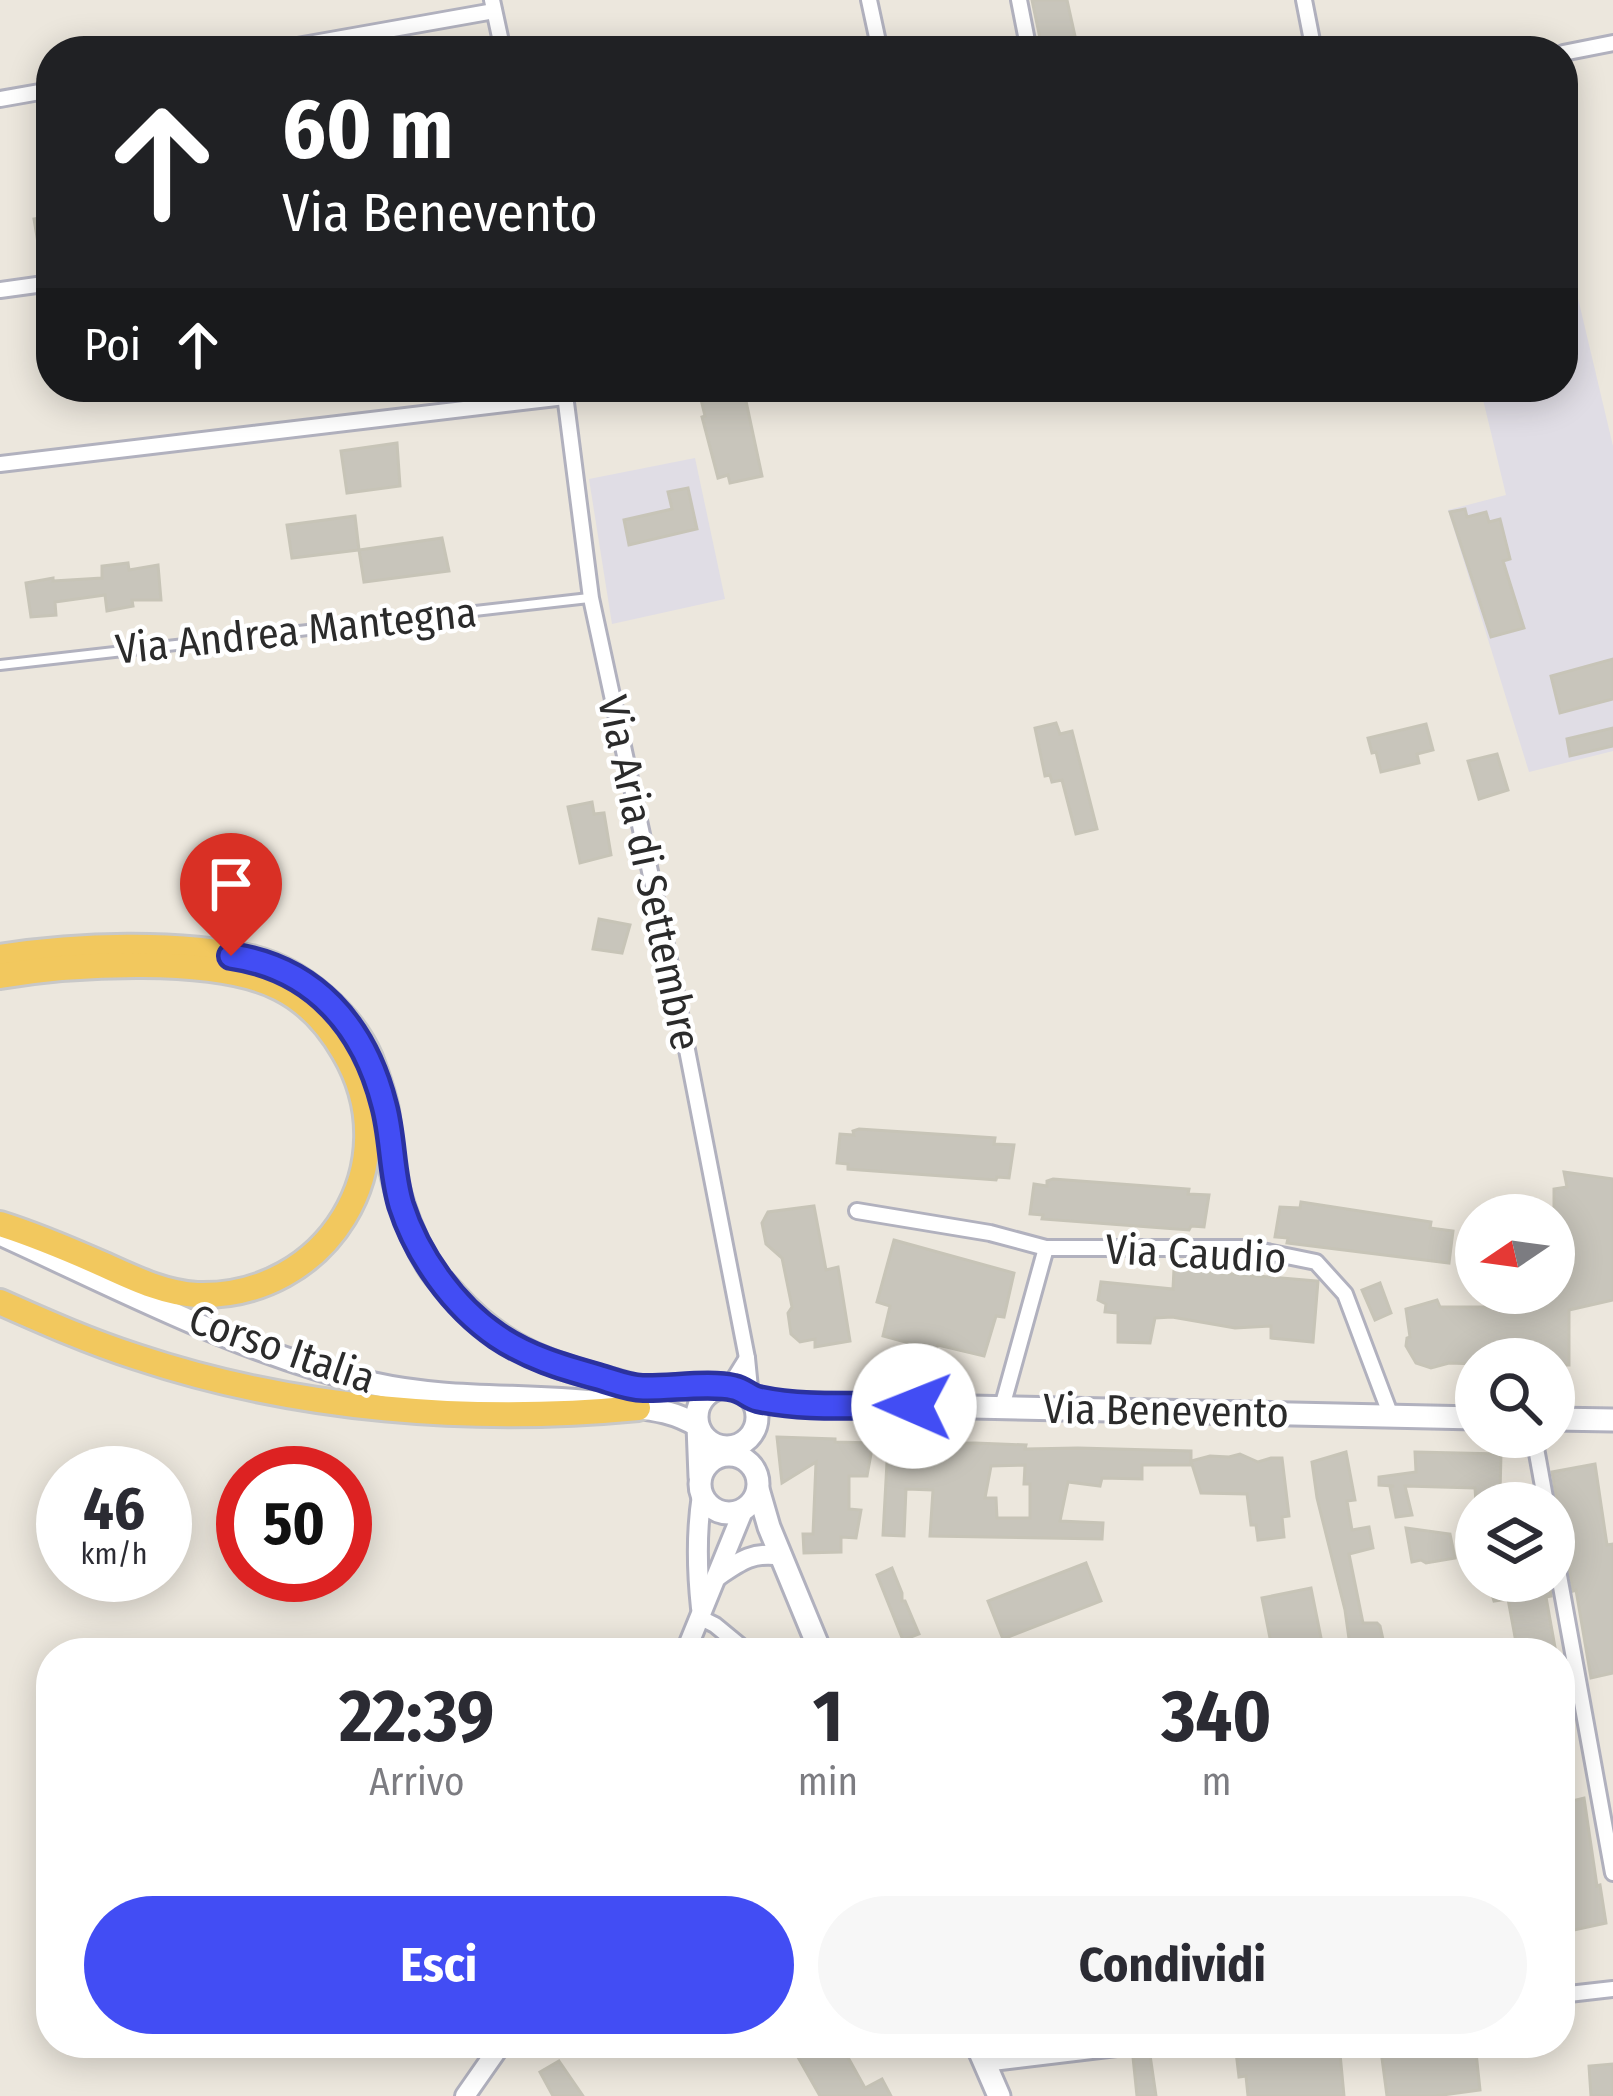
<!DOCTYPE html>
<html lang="it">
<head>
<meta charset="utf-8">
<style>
  :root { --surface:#fff; --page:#f7f7f7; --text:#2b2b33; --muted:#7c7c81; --accent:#424df4 }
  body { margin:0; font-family:"Fira Sans Condensed",sans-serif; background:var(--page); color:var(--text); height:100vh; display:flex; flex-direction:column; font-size:45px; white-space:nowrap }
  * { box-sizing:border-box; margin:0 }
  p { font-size:39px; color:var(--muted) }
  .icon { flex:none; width:66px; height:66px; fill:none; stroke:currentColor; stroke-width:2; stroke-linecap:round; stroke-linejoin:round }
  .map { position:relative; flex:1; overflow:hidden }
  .drawer { position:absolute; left:36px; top:1638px; width:1539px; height:420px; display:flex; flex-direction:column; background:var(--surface); border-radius:48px; box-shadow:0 6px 30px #0003 }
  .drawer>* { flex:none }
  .banner { position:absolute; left:36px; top:36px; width:1542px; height:366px; border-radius:48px; box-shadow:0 6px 30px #0003; background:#202124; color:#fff; overflow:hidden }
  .needle { width:78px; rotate:257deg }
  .tools { position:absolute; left:1455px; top:1194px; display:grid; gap:24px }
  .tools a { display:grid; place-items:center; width:120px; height:120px; border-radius:50%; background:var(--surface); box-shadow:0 6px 30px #0003; font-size:60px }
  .speed { position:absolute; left:36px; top:1446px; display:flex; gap:24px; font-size:60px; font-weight:700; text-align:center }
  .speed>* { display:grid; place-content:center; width:156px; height:156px; border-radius:50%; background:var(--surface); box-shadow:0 6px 30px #0003; line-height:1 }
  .speed small { font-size:30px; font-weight:400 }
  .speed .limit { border:18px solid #d22; background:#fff; color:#111 }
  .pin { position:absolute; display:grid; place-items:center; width:102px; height:102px; color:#fff; margin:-123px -51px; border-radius:50% 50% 50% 0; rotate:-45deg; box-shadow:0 0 12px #0007 }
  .pin .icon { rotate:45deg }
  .me { position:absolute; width:132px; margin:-66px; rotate:271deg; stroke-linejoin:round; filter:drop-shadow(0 0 9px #0008) }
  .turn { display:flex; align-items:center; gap:42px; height:252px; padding:0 48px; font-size:54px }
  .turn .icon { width:156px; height:156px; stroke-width:2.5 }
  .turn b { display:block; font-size:84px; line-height:102px }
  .then { display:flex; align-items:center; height:114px; padding:0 48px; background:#0003; gap:24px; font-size:45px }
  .eta { display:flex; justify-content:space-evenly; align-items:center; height:204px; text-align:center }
  .eta b { font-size:72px; font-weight:700; line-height:84px }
  .primary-button { display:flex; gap:24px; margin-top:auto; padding:24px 48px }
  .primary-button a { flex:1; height:138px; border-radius:72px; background:var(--accent); color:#fff; font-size:48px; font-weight:700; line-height:138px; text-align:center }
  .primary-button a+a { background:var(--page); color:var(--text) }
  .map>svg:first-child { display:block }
  .industrial { fill:#e0dde5 }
  .building { fill:#c8c5bb; stroke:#c7c4b7; stroke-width:3; fill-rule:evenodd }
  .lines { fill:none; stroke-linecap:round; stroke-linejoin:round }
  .service-casing { stroke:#b1b1be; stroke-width:14 }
  .minor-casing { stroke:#b1b1be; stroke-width:20 }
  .tertiary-casing { stroke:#b1b1be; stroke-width:24 }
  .secondary-casing { stroke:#b1b1be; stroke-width:27 }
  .trunk-casing { stroke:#c8c8c8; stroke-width:30 }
  .service { stroke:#fff; stroke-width:8 }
  .minor { stroke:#fff; stroke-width:14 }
  .tertiary { stroke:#fff; stroke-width:18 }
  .secondary { stroke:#fff; stroke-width:21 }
  .trunk { stroke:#f2c85e; stroke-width:24 }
  .route-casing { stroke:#2b329f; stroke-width:30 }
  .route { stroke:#424df4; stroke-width:21 }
  .labels { text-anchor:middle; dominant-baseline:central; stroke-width:9; stroke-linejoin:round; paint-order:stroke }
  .street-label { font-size:42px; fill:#2b2b2b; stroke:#fff }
</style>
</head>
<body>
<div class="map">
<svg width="1613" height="2096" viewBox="0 0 1613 2096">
  <rect width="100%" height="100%" fill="#ece7dd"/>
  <g class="industrial">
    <polygon points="1563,235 1613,446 1613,751 1529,772 1448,510 1506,495 1480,387 1563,387"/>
    <polygon points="695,458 725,599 612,624 589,479"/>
  </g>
  <g class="building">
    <polygon points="1032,0 1067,0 1075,36 1041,43"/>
    <polygon points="51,216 51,272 43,273 34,219"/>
    <polygon points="698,387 743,387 762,476 730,483 728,475 718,478 702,417 705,416"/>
    <polygon points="397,443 400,486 347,493 341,451"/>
    <polygon points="688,488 697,529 629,545 624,520 672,509 668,492"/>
    <polygon points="1465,509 1467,517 1486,512 1489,522 1500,519 1510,559 1503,561 1524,628 1491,637 1450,512"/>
    <polygon points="355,516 359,550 292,558 287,525"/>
    <polygon points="442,538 449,571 364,582 359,550"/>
    <polygon points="128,563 129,570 158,565 161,600 132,600 133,606 107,611 105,595 55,602 56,615 31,617 26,583 53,578 53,581 102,578 102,566"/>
    <polygon points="1613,659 1613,699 1560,713 1551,676"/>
    <polygon points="1056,723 1060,734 1072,731 1097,829 1076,834 1062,780 1052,782 1050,775 1045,776 1035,728"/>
    <polygon points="1426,724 1433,750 1417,754 1419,763 1381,772 1376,752 1372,753 1368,738"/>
    <polygon points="1613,728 1613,746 1570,756 1567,739"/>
    <polygon points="1497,754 1508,790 1479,799 1468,761"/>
    <polygon points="592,802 594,814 604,813 611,855 580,863 568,807"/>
    <polygon points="599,919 630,925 622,953 593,949"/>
    <polygon points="859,1129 995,1138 994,1144 1014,1145 1009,1178 997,1177 996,1180 848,1169 848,1164 837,1163 840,1134 854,1135 853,1131"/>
    <polygon points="1564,1172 1613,1179 1613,1300 1569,1310 1569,1365 1554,1365 1554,1359 1476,1359 1476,1364 1449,1363 1431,1368 1416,1363 1406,1346 1407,1338 1410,1337 1406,1309 1437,1300 1440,1307 1539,1307 1537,1293 1554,1293 1554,1189 1567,1187"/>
    <polygon points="1053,1179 1189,1189 1188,1194 1209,1195 1204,1227 1191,1226 1189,1230 1042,1219 1043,1215 1030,1214 1034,1184 1047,1186 1047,1181"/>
    <polygon points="1301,1202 1431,1222 1430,1228 1453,1231 1449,1263 1287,1243 1288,1238 1275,1237 1280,1207 1300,1208"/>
    <polygon points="814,1206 826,1270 838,1267 850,1341 815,1347 815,1339 800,1342 791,1334 788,1313 792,1307 782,1258 766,1244 762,1223 768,1212"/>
    <polygon points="894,1240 1014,1273 1004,1317 996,1316 984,1356 938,1345 935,1350 883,1336 890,1306 877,1302"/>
    <polygon points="1174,1269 1318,1281 1313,1342 1271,1338 1271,1326 1235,1328 1172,1317 1155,1318 1150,1343 1118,1342 1118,1313 1105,1312 1106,1304 1098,1300 1101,1282 1173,1289"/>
    <polygon points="1380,1283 1391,1313 1375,1320 1362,1290"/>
    <polygon points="777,1437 835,1439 835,1442 873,1443 867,1476 849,1476 849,1509 861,1510 856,1538 841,1537 841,1552 804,1553 803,1534 813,1534 816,1462 782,1483"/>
    <path d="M975,1443L1026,1445L1025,1449L1078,1448L1191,1451V1465H1142V1479L1102,1478L1100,1486L1068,1482L1060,1521L1103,1523L1102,1539L930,1536L933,1490L906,1489L904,1536L883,1535L888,1444ZM1025,1465L1024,1484H1030V1518H997L996,1498H985L991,1466Z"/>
    <polygon points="1346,1452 1355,1500 1347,1501 1352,1530 1369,1527 1373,1548 1349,1554 1363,1623 1377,1623 1380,1626 1386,1653 1351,1653 1345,1610 1317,1498 1312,1462"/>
    <polygon points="1415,1452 1501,1454 1500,1493 1532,1487 1535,1503 1476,1503 1475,1488 1405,1486 1412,1515 1396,1517 1390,1487 1394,1486 1379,1485 1379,1477 1416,1472"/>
    <polygon points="1240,1454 1258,1462 1271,1458 1282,1458 1289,1516 1282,1517 1284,1537 1258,1540 1256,1525 1251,1525 1247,1494 1201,1493 1191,1461 1210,1456 1229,1457"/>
    <polygon points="1595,1464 1607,1545 1613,1544 1613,1673 1591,1678 1576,1590 1573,1591 1565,1546 1558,1538 1554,1520 1557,1502 1552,1472"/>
    <polygon points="1406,1528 1450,1534 1455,1558 1426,1563 1421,1560 1412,1562"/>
    <polygon points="1086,1563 1101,1601 1003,1639 988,1601"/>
    <polygon points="892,1568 902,1593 902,1601 905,1601 919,1634 903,1640 877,1575"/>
    <polygon points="1512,1581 1549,1581 1551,1596 1546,1597 1556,1653 1518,1653 1508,1599 1494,1601 1490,1588"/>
    <polygon points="1311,1588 1324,1653 1273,1653 1262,1598"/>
    <polygon points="1584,1798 1597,1886 1600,1885 1606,1923 1574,1930 1568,1901 1570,1901 1568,1870 1560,1871 1560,1804"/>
    <polygon points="790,2043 840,2043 865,2088 882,2079 891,2096 820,2096"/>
    <polygon points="1235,2043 1339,2043 1344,2096 1248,2096 1246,2076 1239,2077"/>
    <polygon points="1380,2043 1475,2043 1480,2090 1435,2096 1387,2096"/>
    <polygon points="1150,2055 1156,2096 1137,2096 1133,2057"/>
    <polygon points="559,2061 583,2096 553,2096 540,2072"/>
    <polygon points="1613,2064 1613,2096 1591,2096 1589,2066"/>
  </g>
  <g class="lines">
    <g class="service-casing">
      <polyline id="service" points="0,665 589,598"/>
    </g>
    <g class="minor-casing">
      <g id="minor">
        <polyline points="492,0 503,51"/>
        <polyline points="869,0 880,51"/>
        <polyline points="1019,0 1029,51"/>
        <polyline points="1304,0 1314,51"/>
        <polyline points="269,51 494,11"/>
        <polyline points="1563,53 1613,43"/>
        <polyline points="0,99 51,90"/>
        <polyline points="0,290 51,283"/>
        <polyline points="564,387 591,598 673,978 747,1358 751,1398"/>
        <polyline points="0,464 565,397"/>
        <polyline points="857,1211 990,1233 1046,1248 1247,1248 1316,1262 1345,1294 1391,1416"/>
        <polyline points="729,1387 747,1358"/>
        <polyline points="1002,1407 1046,1248"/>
        <polyline points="1534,1437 1546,1503"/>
        <polyline points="1554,1548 1613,1873"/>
        <polyline points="699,1617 715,1625 749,1653"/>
        <polyline points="1560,1995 1613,1989"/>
        <polyline points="984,2064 1158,2043"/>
      </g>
    </g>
    <g class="tertiary-casing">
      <g id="tertiary">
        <path d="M718,1576C741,1560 754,1551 782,1556"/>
        <path d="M701,1608C697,1570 696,1533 702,1495"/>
        <polyline points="685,1653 743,1511"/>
        <polyline points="465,2096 502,2043"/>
      </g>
    </g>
    <g class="secondary-casing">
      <g id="secondary">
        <path d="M0,1234C121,1289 243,1354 374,1384C454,1402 538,1393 620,1405C649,1409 672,1410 698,1426L700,1477"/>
        <circle cx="727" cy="1417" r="30"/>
        <polyline points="623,1391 676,1386 718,1388"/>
        <polyline points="751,1398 783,1403 1476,1418"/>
        <polyline points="1554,1419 1613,1420"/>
        <circle cx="729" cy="1484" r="29"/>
        <polyline points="758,1489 769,1527 821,1653"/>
        <polyline points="976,2043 999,2096"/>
      </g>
    </g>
    <g class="trunk-casing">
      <g id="trunk">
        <path d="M0,957C75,945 180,941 255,959C301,971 351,1014 370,1058C376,1074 383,1094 386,1110C389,1128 388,1147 391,1165C399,1200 411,1237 430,1267C436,1277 446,1286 454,1295C511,1358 559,1366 637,1388"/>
        <path d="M0,976C72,964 215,955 280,988C308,1002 329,1026 344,1052C410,1164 327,1299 197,1295C163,1293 133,1278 102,1264C68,1249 35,1235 0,1224"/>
        <path d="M0,1302C45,1322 90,1342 137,1357C296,1410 472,1424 638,1408"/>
      </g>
    </g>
    <use href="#service" class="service"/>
    <use href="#minor" class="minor"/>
    <use href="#tertiary" class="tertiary"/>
    <use href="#secondary" class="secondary"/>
    <use href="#trunk" class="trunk"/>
  </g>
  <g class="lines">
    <g class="route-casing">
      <path id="route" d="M231,956C314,968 364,1026 384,1105C393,1138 391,1171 401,1205C417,1255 453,1306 497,1336C528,1357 562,1367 598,1377C612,1381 628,1388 643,1388C668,1389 711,1382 734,1388C744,1390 749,1397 758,1399C808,1410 863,1404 914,1406"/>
    </g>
    <use href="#route" class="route"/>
  </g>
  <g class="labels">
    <g class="street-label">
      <text transform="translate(296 631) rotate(-6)">Via Andrea Mantegna</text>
      <text transform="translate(649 873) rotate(78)">Via Aria di Settembre</text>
      <text transform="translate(1196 1254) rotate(3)">Via Caudio</text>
      <text transform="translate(282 1349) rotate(19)">Corso Italia</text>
      <text transform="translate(1166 1411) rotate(1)">Via Benevento</text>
    </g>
  </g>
</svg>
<div class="tools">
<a><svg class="needle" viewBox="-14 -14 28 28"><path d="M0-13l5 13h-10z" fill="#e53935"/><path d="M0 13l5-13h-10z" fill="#7c7c81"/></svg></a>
<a><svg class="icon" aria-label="search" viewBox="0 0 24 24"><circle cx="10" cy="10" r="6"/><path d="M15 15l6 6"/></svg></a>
<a><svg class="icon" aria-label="layers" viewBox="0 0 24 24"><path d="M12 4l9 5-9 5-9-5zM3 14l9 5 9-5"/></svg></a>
</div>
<div class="speed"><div>46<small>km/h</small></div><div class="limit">50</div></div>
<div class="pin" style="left:231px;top:956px;background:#d93025"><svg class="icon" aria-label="arrive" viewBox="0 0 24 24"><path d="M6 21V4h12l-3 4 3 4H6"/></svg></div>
<svg class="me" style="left:914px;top:1406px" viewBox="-20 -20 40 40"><circle r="19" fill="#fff"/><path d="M0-13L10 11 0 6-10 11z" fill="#424df4"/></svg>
<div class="banner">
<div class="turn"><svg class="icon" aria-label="ahead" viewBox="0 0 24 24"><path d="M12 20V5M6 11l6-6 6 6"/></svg><div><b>60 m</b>Via Benevento</div></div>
<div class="then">Poi<svg class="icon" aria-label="ahead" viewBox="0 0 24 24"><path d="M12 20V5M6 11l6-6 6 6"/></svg></div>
</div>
<section class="drawer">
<div class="eta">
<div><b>22:39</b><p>Arrivo</p></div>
<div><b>1</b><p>min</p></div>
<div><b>340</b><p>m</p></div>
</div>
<div class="primary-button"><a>Esci</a><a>Condividi</a></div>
</section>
</div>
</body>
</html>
